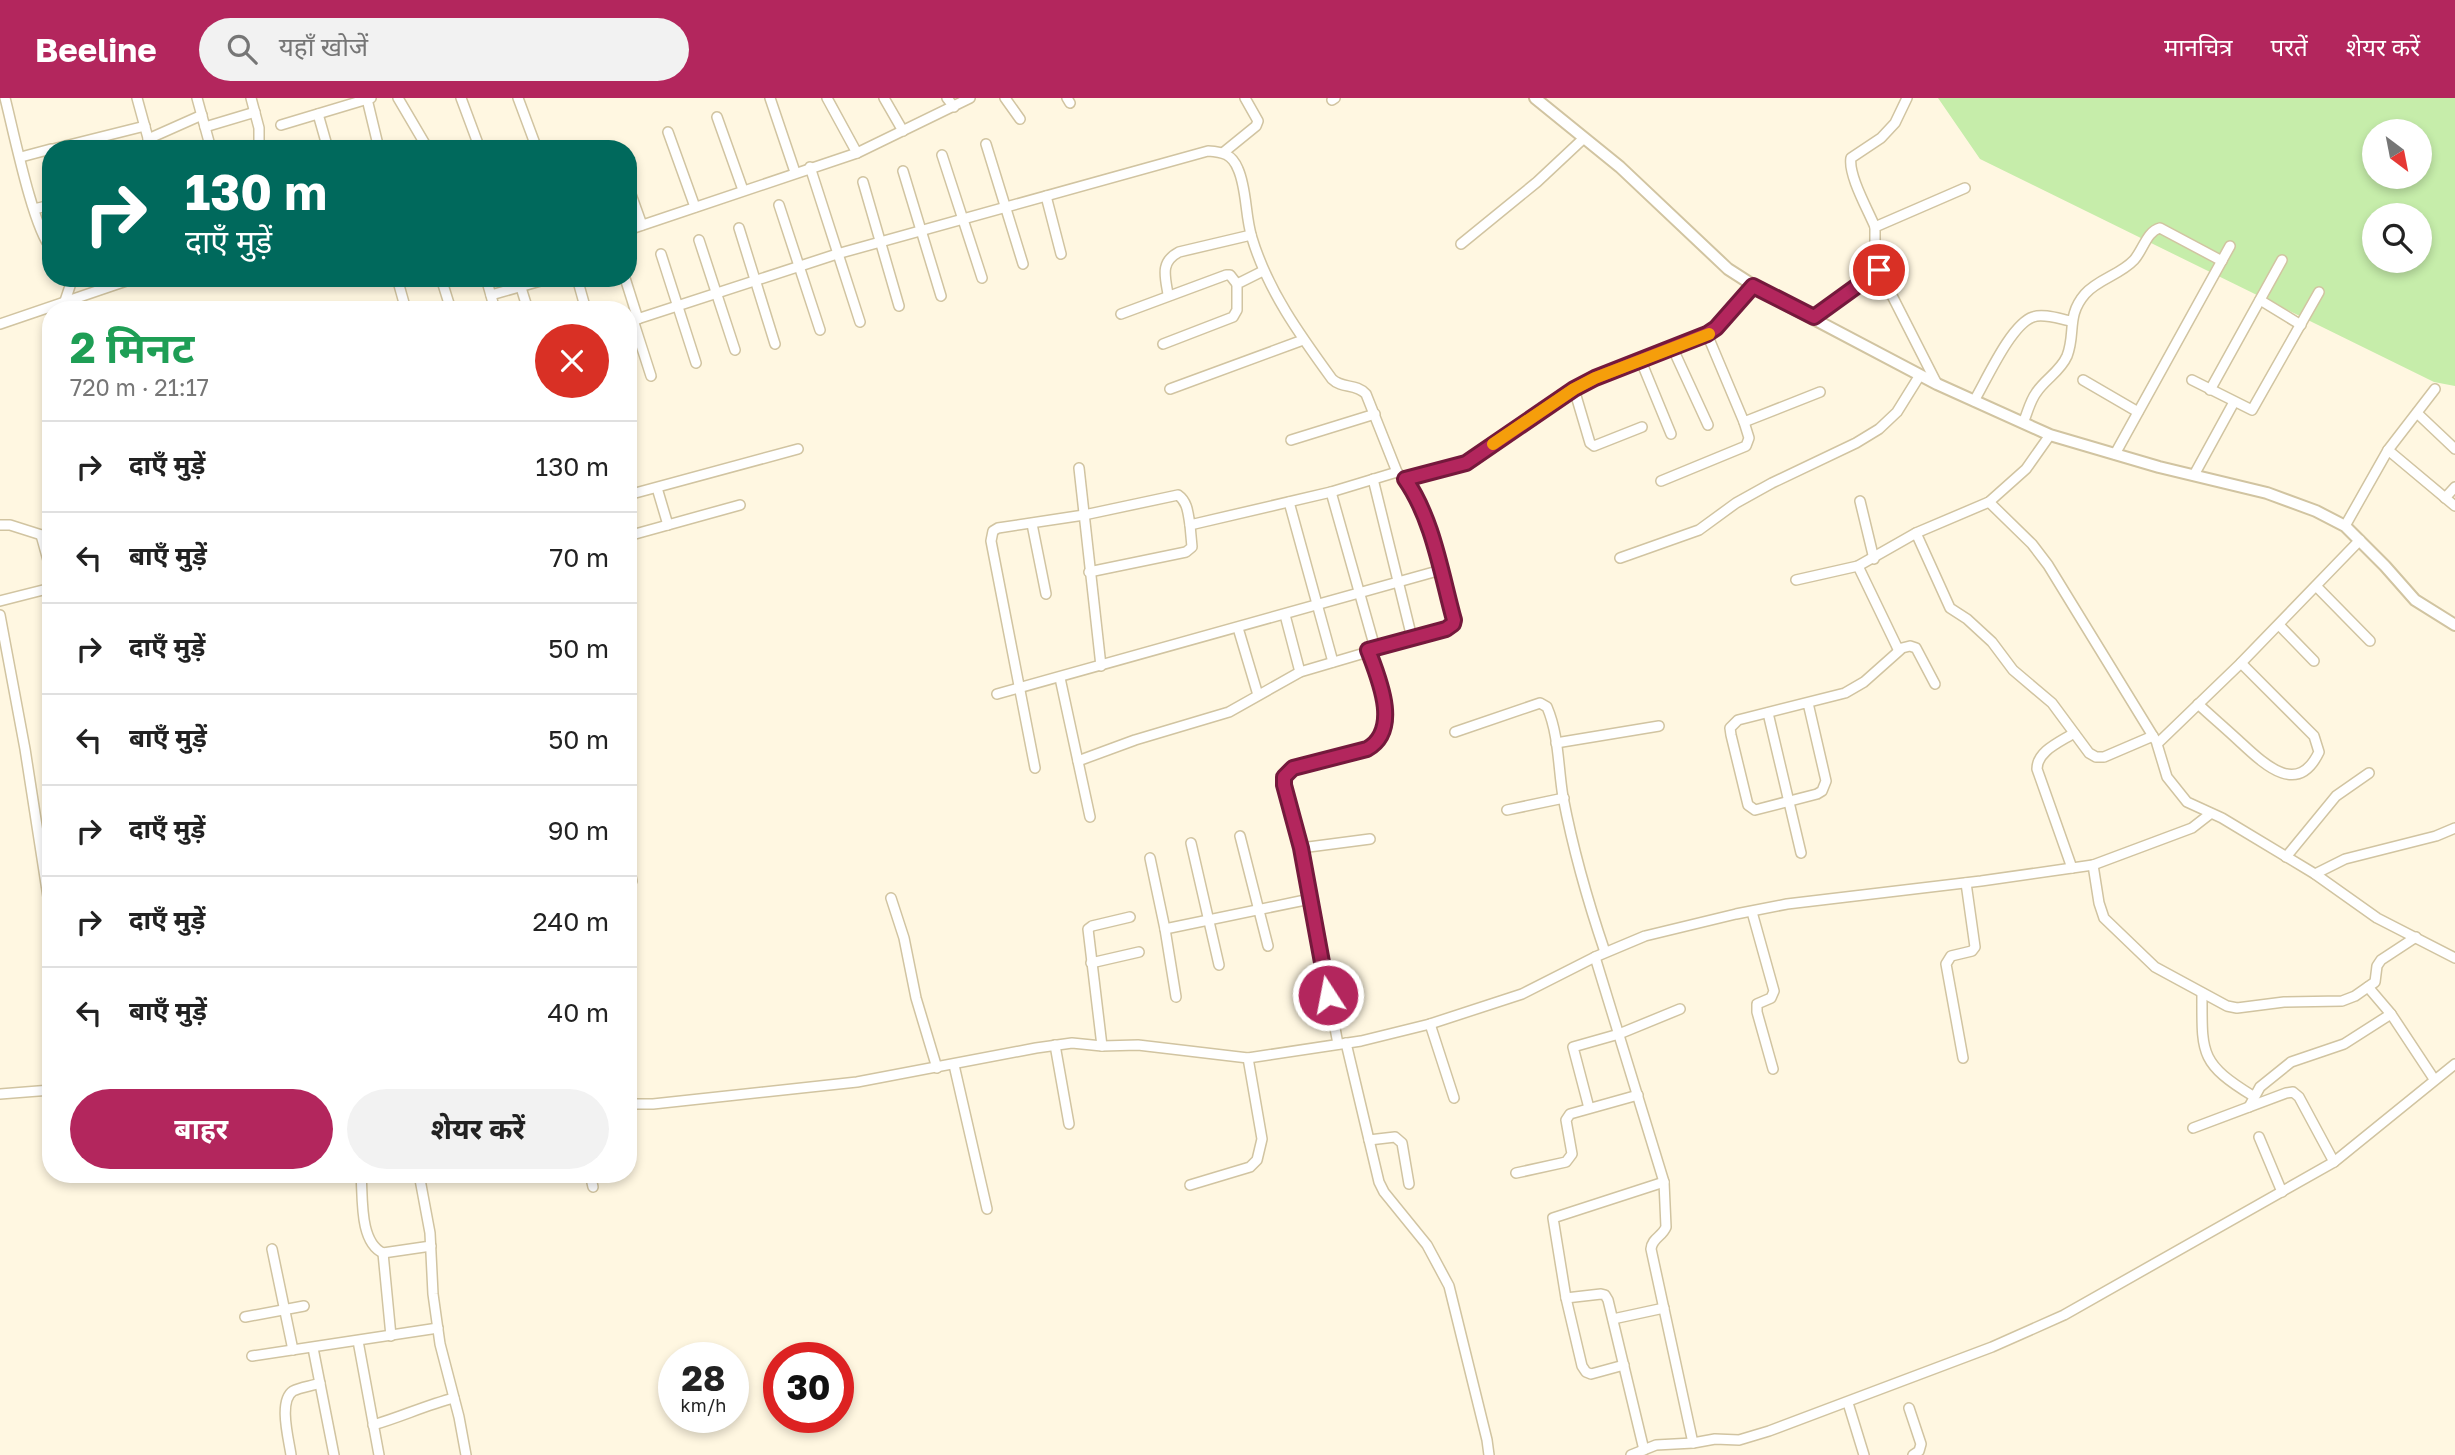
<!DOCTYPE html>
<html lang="hi">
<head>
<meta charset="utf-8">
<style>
  :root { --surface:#fff; --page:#f2f2f2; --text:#222; --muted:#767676; --line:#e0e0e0; --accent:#b3265d }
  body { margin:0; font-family:"Golos Text","Noto Sans Devanagari",sans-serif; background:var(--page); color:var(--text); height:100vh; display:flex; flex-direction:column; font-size:26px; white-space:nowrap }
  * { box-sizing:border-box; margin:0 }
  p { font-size:23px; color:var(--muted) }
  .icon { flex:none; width:38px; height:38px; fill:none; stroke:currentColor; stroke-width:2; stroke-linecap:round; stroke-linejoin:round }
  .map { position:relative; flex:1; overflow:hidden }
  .panel { position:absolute; left:42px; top:203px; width:595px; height:882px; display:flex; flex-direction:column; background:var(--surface); border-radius:28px; box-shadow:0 4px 10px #0003 }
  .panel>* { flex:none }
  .top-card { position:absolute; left:42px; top:42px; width:595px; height:147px; border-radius:28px; box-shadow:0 4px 10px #0003; background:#00695c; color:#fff; overflow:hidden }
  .needle { width:46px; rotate:148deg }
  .buttons { position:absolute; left:2362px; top:21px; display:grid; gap:14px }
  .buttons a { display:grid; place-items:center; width:70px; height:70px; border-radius:50%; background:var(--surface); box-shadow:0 4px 10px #0003; font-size:35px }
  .speed { position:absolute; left:658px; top:1244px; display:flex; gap:14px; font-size:35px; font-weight:700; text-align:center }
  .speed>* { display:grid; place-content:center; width:91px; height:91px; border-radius:50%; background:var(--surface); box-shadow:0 4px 10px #0003; line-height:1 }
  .speed small { font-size:18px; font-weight:400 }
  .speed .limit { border:10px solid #d22; background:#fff; color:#111 }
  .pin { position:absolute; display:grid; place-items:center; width:60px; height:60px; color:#fff; margin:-30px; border:4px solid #fff; border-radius:50%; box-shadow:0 2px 7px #0007 }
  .me { position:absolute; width:77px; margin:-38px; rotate:349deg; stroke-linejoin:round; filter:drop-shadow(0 0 5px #0008) }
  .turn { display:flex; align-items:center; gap:24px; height:147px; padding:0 28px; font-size:32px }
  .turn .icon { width:91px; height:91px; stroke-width:2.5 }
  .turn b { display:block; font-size:49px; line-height:60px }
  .round { display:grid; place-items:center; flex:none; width:74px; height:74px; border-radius:37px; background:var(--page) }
  .overview { display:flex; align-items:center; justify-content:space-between; height:119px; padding:0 28px }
  h1 { font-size:42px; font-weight:700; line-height:52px; color:#1e9e55 }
  .action { display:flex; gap:14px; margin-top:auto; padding:14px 28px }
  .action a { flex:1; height:80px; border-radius:42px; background:var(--accent); color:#fff; font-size:28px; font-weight:700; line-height:80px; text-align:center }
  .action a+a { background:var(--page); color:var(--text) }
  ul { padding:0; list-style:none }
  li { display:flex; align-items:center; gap:21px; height:91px; padding:0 28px; border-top:2px solid var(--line) }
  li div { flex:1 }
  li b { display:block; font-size:26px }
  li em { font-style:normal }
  header { display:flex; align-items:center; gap:42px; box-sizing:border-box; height:98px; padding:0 35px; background:var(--accent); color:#fff }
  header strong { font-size:33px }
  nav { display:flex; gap:38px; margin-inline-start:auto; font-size:24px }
  .search { width:490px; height:63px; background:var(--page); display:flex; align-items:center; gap:18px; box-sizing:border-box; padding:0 24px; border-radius:38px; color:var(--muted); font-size:26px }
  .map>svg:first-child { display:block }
  .green { fill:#c6edaa; fill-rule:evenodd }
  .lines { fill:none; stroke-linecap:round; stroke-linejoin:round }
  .minor-casing { stroke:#d1c4a1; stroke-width:12 }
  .tertiary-casing { stroke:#d1c4a1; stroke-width:14 }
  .minor { stroke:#fff; stroke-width:9 }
  .tertiary { stroke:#fff; stroke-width:10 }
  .route-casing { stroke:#74193c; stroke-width:18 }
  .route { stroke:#b3265d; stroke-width:12 }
  .slow { stroke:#f59e0b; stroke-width:12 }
</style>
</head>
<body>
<header>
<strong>Beeline</strong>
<div class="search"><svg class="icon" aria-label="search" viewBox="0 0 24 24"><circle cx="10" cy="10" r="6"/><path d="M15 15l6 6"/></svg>यहाँ खोजें</div>
<nav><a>मानचित्र</a><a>परतें</a><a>शेयर करें</a></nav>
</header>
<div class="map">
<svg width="2455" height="1357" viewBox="0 0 2455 1357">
  <rect width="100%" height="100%" fill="#fff7e1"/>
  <path class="green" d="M1938,0H2455V288L2434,284L1980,61ZM2375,33H2420V79H2375ZM2375,117H2420V163H2375Z"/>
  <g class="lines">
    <g class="minor-casing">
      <g id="minor">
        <path d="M5,0C13,31 33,130 51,150"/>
        <polyline points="137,0 151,51"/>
        <polyline points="197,0 211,51"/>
        <polyline points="251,0 259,30 259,51"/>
        <polyline points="398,0 428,51"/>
        <polyline points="461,0 480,51"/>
        <polyline points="518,0 537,51"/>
        <polyline points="770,0 795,74"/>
        <polyline points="827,0 857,55"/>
        <polyline points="884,0 903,33"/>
        <polyline points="947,0 954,9"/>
        <polyline points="1005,0 1020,21"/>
        <polyline points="1067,0 1070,5"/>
        <polyline points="367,1 379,51"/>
        <polyline points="1332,2 1335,0"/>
        <polyline points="318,16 328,51"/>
        <polyline points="717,19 743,92"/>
        <polyline points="281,27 371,0"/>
        <polyline points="205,29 255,14"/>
        <polyline points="668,34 695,109"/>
        <polyline points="148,41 202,17"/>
        <polyline points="986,46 1023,166"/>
        <polyline points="53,51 145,28"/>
        <polyline points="1224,54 1256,28 1258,23 1245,0"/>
        <polyline points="942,57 982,180"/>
        <polyline points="21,59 51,51"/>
        <polyline points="810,69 860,224"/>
        <polyline points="903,73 941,198"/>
        <polyline points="863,84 899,208"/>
        <polyline points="628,88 642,127"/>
        <polyline points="1046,98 1061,156"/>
        <polyline points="779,107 820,232"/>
        <polyline points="34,111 51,107"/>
        <path d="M1875,129C1868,112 1848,77 1851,60L1881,40L1895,25L1907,0"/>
        <polyline points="739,130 775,246"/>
        <polyline points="628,132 857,55 970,0"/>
        <polyline points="699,142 735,252"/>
        <polyline points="1461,146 1537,84 1584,40"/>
        <polyline points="661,156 696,265"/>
        <polyline points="1879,172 1875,155 1875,129 1965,90"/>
        <polyline points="397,180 406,212"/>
        <polyline points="441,180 451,212"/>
        <polyline points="486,180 495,212"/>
        <polyline points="518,180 528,212"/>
        <polyline points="577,180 586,212"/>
        <polyline points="625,180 638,221"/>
        <path d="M1168,196C1165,178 1160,164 1179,154L1251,137"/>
        <polyline points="491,197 551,180"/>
        <polyline points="2260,202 2301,227"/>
        <polyline points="64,206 70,188 69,180"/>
        <polyline points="1121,216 1226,177 1230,177 1237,186"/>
        <polyline points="1814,219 1879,172 1937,286"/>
        <polyline points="633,222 651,278"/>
        <path d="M628,224L837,156L1208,53C1223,54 1232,56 1238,71C1247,91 1245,118 1252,140C1268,193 1300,237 1332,281C1342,291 1356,285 1366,296L1397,374C1425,398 1431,438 1441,472L997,596"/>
        <polyline points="0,226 135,180"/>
        <polyline points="1707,236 1744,324 1820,294"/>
        <polyline points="1163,246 1233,219 1237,212 1237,186 1263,173"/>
        <polyline points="1673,251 1708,327"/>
        <polyline points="1641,263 1671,336"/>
        <polyline points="2083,282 2138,314"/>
        <polyline points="2192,282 2252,312 2319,194"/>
        <polyline points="1170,291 1303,242"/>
        <polyline points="1574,291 1590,345 1594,348 1642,329"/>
        <polyline points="2210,292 2282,162"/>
        <path d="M1974,303C1986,283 2011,226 2033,219C2043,215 2060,221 2071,223"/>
        <polyline points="2417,315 2455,351"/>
        <path d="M2023,325C2027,316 2030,303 2036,295C2045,281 2060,274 2067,258C2076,235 2066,218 2085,196C2098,181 2120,177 2134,162C2143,152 2147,133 2160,130L2222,163"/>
        <polyline points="1291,342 1375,316"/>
        <polyline points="2388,352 2455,408"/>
        <polyline points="2115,356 2230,148"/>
        <polyline points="1079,370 1101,568"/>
        <polyline points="2194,377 2234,304"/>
        <polyline points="1373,381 1412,540"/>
        <polyline points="1405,381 1466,365 1574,291 1595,280 1707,236 1716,230 1753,188"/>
        <polyline points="1661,383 1746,348 1749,340 1744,324"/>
        <polyline points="657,390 668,427"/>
        <polyline points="1331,394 1375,550"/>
        <polyline points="628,397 798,351"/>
        <polyline points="2445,400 2455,389"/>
        <polyline points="1860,403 1874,461"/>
        <polyline points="1289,404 1333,564"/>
        <polyline points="1989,404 2032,446 2048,467 2156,643"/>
        <polyline points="1032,426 1046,496"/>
        <polyline points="0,427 10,427 51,440"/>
        <polyline points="2345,428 2388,352 2435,291"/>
        <polyline points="1916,435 1950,510 1967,521 1992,544 2013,572 2052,605 2089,655 2096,659 2104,659 2153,638"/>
        <polyline points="41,437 51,473"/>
        <polyline points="628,438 740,407"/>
        <polyline points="2360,442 2241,565 2157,646 2167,679 2187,704 2222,720 2315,776 2377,820 2455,860"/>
        <polyline points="1620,460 1699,432 1736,405 1772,385 1856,345 1879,331 1897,314 1920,277"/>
        <polyline points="1858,468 1898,551 1910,548 1916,550 1935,586"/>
        <polyline points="1089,474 1186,454 1192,449 1190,427"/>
        <polyline points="1796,482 1858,468 1916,435 1989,404 2026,371 2050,337"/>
        <polyline points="2316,488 2370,543"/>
        <polyline points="0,503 51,490"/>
        <polyline points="0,517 25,651 51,818"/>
        <polyline points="1285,517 1300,574"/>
        <polyline points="2279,527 2314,563"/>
        <polyline points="1238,530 1258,597"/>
        <polyline points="1060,580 1090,719"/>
        <polyline points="1808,605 1826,683 1822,693 1817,696 1755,712 1748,707 1731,637 1730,630 1738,622 1845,595 1864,584 1900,552"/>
        <path d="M2198,606C2211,618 2225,630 2238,642C2263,665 2297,700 2319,654L2314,638L2241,565"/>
        <polyline points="1768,615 1801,755"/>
        <path d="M1455,634L1540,605L1547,609C1559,637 1558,669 1563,699C1573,751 1588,804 1605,854"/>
        <polyline points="1556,645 1659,628"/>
        <polyline points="1078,663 1135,642 1229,614 1300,574 1446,531 1453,526 1453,522 1441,472"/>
        <path d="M1035,670L991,443L993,433L998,430L1084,417L1178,397C1188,404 1188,416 1190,427L1331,394L1397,374"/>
        <polyline points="1507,712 1564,700"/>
        <polyline points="1240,738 1268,848"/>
        <polyline points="1191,745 1219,867"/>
        <polyline points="1301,750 1370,741"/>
        <polyline points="2286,759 2336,698 2369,675"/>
        <polyline points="1150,760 1165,831 1176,899"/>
        <polyline points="628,765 632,783"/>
        <polyline points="2093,767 2099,805 2104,820 2155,869 2227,908 2237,910 2284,904 2342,903 2355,898 2375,884 2377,868 2381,862 2416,839"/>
        <path d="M2072,770L2037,671C2037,653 2060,644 2074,635"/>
        <polyline points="2315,776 2345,761 2436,738 2455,730"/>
        <polyline points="891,800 904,840 916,900 937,970"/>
        <polyline points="1752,814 1774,893 1771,900 1757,906 1757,914 1773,971"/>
        <polyline points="1165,831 1310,801"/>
        <path d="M1595,859L1664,1084L1666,1129C1662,1139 1652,1140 1651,1151L1693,1345"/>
        <polyline points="1091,865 1139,854"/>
        <polyline points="2368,889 2391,916 2434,981"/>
        <path d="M2202,895C2202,955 2199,965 2253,998"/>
        <polyline points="1430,926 1454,1000"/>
        <polyline points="1346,945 1379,1084 1384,1094 1427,1147 1449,1188 1487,1342 1489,1357"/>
        <path d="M1338,946L1301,750L1284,687V679L1293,670L1367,651C1401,631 1379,581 1368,552"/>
        <polyline points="1055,947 1069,1026"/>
        <polyline points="1102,948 1088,831 1092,828 1130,819"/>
        <polyline points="1963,960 1946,866 1951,858 1972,853 1975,849 1966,785"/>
        <polyline points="954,967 987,1111"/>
        <polyline points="0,996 51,992"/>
        <polyline points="628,1006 653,1006 857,984 1036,950 1072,945 1102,948 1138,947 1248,960 1361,943 1430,926 1522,896 1595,859 1645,838 1736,816 1787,806 1981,783 2093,767 2192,730 2210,716"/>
        <polyline points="2249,1009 2260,989 2291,964 2344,946 2391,916"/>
        <polyline points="1589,1010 1573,949 1619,936 1680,911"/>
        <polyline points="2193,1030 2286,995 2293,994 2299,999 2334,1064"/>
        <polyline points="2259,1039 2282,1094"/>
        <polyline points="1369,1042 1395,1039 1402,1045 1409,1086"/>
        <polyline points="1516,1075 1566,1064 1572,1056 1566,1022 1570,1016 1638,997"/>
        <path d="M361,1076C363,1099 359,1144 383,1155L431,1148"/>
        <polyline points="419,1076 430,1135 433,1196 440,1246 459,1319 466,1357"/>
        <polyline points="590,1076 593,1089"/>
        <polyline points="1190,1087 1250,1069 1257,1062 1262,1041 1248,960"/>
        <polyline points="272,1151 293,1252"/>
        <polyline points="383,1155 391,1238"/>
        <polyline points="1566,1200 1601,1196 1605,1197 1608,1202 1644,1352"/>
        <polyline points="245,1219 304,1208"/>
        <polyline points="1613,1221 1664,1210"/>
        <polyline points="358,1243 379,1357"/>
        <polyline points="313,1250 334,1357"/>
        <polyline points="252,1258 438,1230"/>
        <polyline points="1624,1267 1591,1276 1586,1274 1582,1268 1566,1200 1553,1120 1664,1084"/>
        <polyline points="1848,1305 1864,1357"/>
        <polyline points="1909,1310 1921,1346 1919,1353 1913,1357"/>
        <path d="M373,1327C401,1319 426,1307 454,1300"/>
        <path d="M291,1357C289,1342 278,1303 293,1293C301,1289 312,1288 320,1285"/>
        <polyline points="1631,1357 1656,1347 1693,1345 1715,1341 1739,1342 1769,1333 1992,1249 2064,1217 2334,1064 2455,966"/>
      </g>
    </g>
    <g class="tertiary-casing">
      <polyline id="tertiary" points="1535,0 1620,69 1728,171 1770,198 1937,286 2050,337 2159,369 2267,395 2316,413 2345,428 2385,468 2415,502 2455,527"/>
    </g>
    <use href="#minor" class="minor"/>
    <use href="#tertiary" class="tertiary"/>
  </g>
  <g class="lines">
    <g class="route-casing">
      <path id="route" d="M1328,897L1301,750L1284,687V679L1293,670L1367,651C1401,632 1379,581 1368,552L1446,531L1453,526L1454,522C1441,475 1433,421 1405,381L1466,365L1574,291L1595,280L1707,236L1716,230L1753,188L1814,219L1879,172"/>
    </g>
    <use href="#route" class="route"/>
    <polyline class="slow" points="1493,346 1574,291 1595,280 1709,236"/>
  </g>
</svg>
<div class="buttons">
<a><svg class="needle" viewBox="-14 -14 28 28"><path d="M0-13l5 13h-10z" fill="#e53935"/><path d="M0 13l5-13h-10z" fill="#767676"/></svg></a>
<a><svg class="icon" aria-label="search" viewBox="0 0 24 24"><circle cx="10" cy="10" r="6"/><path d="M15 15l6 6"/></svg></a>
</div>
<div class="speed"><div>28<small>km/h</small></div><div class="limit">30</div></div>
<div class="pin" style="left:1879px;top:172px;background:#d93025"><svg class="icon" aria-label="arrive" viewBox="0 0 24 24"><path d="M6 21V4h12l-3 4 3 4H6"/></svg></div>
<svg class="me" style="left:1328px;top:897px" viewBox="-20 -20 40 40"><circle r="17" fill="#b3265d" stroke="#fff" stroke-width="3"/><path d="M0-11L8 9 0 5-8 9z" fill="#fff"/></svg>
<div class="top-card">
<div class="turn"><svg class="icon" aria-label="right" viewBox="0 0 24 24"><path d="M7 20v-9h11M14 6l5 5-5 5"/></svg><div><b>130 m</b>दाएँ मुड़ें</div></div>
</div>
<section class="panel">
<div class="overview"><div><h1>2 मिनट</h1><p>720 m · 21:17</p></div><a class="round" style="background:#d93025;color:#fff"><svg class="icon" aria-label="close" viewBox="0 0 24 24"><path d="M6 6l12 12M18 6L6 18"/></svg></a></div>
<ul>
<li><svg class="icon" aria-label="right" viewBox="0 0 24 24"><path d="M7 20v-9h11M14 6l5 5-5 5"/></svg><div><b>दाएँ मुड़ें</b></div><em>130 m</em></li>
<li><svg class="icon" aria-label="left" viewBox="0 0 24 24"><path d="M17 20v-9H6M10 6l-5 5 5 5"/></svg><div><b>बाएँ मुड़ें</b></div><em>70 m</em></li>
<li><svg class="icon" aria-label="right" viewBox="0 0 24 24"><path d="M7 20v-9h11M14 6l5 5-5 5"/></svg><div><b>दाएँ मुड़ें</b></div><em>50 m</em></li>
<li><svg class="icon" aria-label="left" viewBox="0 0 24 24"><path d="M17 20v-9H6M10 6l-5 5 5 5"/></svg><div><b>बाएँ मुड़ें</b></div><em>50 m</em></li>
<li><svg class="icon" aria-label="right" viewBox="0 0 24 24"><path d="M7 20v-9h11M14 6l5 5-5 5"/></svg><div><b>दाएँ मुड़ें</b></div><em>90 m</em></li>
<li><svg class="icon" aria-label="right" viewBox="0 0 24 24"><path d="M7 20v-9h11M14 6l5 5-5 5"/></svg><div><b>दाएँ मुड़ें</b></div><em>240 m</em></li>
<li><svg class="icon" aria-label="left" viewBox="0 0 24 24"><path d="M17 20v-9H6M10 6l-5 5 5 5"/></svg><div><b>बाएँ मुड़ें</b></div><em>40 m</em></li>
</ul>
<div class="action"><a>बाहर</a><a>शेयर करें</a></div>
</section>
</div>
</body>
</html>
